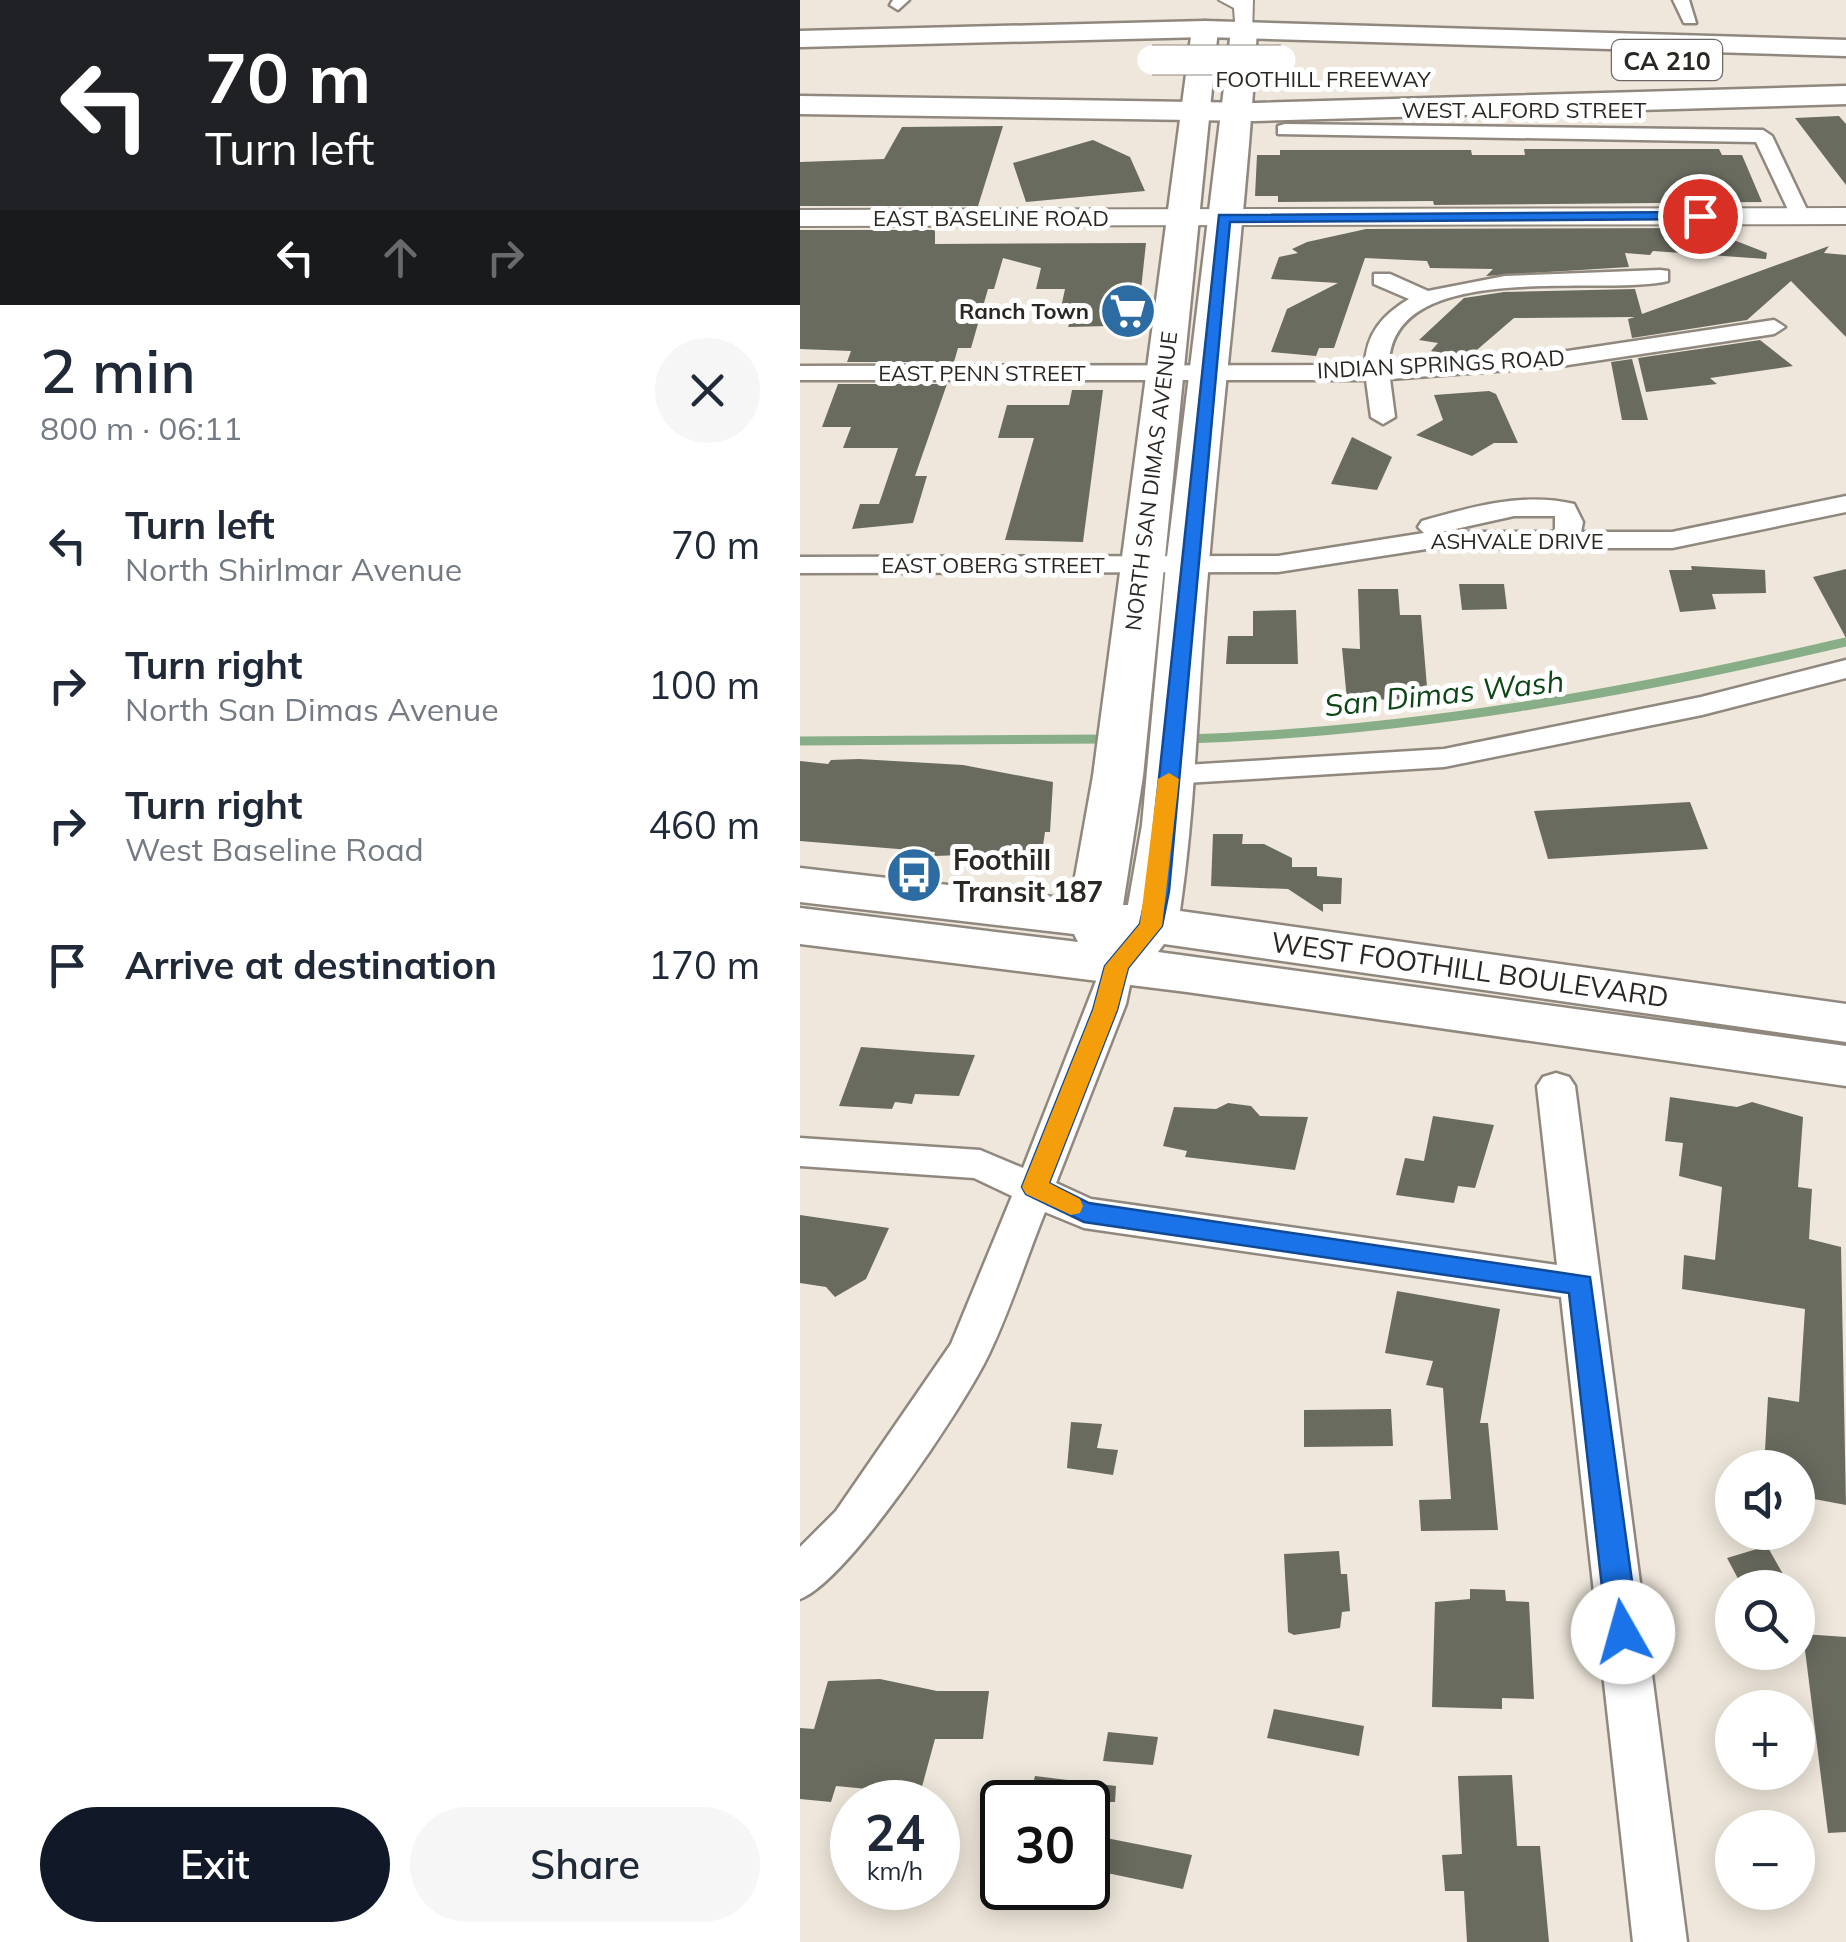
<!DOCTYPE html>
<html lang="en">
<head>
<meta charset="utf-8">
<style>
  :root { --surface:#fff; --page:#f6f6f7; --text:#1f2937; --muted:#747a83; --accent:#111827 }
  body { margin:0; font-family:Mulish,sans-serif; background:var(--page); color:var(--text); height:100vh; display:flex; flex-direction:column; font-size:38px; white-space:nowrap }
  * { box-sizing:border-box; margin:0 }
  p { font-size:32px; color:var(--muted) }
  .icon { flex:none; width:55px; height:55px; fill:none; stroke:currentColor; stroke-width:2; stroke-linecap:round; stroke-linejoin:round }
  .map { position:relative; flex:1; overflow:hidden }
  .sheet { display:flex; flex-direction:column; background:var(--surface); width:800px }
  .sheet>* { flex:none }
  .banner { background:#202124; color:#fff; overflow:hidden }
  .fabs { position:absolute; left:915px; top:1450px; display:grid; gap:20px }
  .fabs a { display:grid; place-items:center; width:100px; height:100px; border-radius:50%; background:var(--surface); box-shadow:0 5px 25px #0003; font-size:50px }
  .speed { position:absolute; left:30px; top:1780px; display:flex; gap:20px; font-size:50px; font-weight:700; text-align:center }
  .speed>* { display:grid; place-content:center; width:130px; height:130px; border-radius:50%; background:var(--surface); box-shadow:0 5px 25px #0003; line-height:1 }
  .speed small { font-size:25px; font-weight:400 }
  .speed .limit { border:5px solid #111; border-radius:15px; background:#fff; color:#111 }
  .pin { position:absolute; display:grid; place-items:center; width:85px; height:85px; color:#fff; margin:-42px; border:5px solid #fff; border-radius:50%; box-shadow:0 2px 10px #0007 }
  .me { position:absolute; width:110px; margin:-55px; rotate:353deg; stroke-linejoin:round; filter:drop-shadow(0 0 8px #0008) }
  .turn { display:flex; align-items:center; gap:35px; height:210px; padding:0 40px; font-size:45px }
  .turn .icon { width:130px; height:130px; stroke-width:2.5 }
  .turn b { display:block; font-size:70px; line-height:85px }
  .lanes { display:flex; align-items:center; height:95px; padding:0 40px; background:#0003; justify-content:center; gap:50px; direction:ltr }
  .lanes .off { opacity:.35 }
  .round { display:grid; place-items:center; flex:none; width:105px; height:105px; border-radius:52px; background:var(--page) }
  .head { display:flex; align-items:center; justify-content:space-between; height:170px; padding:0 40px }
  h1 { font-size:60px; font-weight:600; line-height:75px }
  .button { display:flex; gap:20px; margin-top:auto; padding:20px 40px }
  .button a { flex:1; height:115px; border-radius:60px; background:var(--accent); color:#fff; font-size:40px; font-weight:600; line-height:115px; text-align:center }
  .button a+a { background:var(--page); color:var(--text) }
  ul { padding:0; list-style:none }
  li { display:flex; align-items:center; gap:30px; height:140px; padding:0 40px }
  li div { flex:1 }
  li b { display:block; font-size:38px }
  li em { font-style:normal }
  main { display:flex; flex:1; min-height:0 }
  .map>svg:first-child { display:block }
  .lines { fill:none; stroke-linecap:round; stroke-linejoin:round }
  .stream { stroke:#88ae88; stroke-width:9 }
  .building { fill:#6a6b5f }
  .street-casing { stroke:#90887e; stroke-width:5 }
  .secondary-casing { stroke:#90887e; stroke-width:4 }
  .primary-casing { stroke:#90887e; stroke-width:5 }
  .highway-casing { stroke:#90887e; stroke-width:5 }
  .street { fill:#fff; fill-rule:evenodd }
  .secondary { fill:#fff; fill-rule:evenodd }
  .primary { fill:#fff; fill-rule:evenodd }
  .highway { fill:#fff; fill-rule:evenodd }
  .highway-bridge-casing { stroke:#90887e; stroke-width:31; stroke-linecap:butt }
  .highway-bridge { stroke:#fff; stroke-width:29 }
  .route { fill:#1a73e8; stroke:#114b97; stroke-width:2.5 }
  .slow { fill:#f59e0b }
  .labels { text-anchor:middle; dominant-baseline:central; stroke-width:10; stroke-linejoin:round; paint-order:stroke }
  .far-street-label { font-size:22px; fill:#2b2723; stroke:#fff }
  .far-poi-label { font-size:22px; font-weight:bold; fill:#2b2723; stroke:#fff; text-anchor:end }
  .shield { fill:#fff; stroke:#6b6865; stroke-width:2.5 }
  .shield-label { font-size:25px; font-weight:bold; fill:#2b2723 }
  .poi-label { font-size:28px; font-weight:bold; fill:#2b2723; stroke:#fff; text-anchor:start }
  .street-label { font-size:28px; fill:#2b2723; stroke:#fff }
  .water-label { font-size:30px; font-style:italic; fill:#0c4615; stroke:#fff }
</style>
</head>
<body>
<main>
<section class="sheet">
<div class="banner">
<div class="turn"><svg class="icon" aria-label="left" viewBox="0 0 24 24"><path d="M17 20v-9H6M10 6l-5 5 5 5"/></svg><div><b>70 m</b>Turn left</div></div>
<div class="lanes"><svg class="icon" aria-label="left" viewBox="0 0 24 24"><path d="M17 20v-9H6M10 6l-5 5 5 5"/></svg><svg class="icon off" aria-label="ahead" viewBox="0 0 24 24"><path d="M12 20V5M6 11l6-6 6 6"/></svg><svg class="icon off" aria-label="right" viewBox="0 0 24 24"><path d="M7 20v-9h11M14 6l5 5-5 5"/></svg></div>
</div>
<div class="head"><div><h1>2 min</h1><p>800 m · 06:11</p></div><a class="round"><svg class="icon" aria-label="close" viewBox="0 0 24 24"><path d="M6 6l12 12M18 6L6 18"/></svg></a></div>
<ul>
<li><svg class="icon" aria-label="left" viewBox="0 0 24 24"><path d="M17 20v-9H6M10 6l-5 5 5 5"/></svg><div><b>Turn left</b><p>North Shirlmar Avenue</p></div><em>70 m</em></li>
<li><svg class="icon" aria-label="right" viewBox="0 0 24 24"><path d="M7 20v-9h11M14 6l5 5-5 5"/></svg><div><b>Turn right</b><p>North San Dimas Avenue</p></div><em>100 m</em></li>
<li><svg class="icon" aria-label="right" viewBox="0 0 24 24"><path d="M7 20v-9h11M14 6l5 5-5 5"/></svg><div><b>Turn right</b><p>West Baseline Road</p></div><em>460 m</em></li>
<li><svg class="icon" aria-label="arrive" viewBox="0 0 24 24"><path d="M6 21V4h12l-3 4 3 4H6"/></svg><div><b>Arrive at destination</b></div><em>170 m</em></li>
</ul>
<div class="button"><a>Exit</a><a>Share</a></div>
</section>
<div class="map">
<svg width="1046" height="1942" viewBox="0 0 1046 1942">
  <rect width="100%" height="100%" fill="#efe7db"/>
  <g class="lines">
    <g class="stream">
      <path d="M386,739C611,732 827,693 1046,642"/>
      <polyline points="0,741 309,739"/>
    </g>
  </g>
  <g class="building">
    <polygon points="1039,116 1046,124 1046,185 995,118"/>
    <polygon points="203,126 178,206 0,206 0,162 84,159 102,127"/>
    <polygon points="293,140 330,157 345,191 226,202 213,163"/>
    <polygon points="724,149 919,149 922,155 942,155 962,202 634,205 633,201 478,202 478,196 455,196 457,155 480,155 480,150 671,150 672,155 725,155"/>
    <polygon points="903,228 967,253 966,259 853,251 850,255 825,253 829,267 686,276 693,269 630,268 627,261 565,258 534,348 519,348 516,356 471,352 487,309 538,283 471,279 479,257 498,253 492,249 507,242 566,229"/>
    <polygon points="0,230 135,230 135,244 346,243 340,299 352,299 349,325 268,327 270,322 258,322 265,289 236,289 241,268 203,258 194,289 188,289 171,348 158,348 154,362 47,362 51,351 0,349"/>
    <polygon points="1029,246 1024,253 1046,255 1046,337 991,281 947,320 832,338 828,319 835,317 714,318 671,355 655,356 631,351 638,343 619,340 664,298 704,292 835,289 842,314"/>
    <polygon points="960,340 993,366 910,378 917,384 846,392 838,358"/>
    <polygon points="832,359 848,420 822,420 811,362"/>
    <polygon points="38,384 147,384 115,476 127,476 113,523 52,529 60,504 79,504 98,448 43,448 51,427 22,427"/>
    <polygon points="272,390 303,390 283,542 205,540 234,438 198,438 207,405 269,405"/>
    <polygon points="689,391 696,394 718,443 694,443 672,456 616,435 643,420 634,395"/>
    <polygon points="552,437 592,457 577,490 531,484"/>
    <polygon points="891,566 965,570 966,593 912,594 916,609 880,612 869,570 892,570"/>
    <polygon points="1046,569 1046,638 1013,577"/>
    <polygon points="659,584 704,584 707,609 662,610"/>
    <polygon points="558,589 598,589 600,615 621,615 628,699 547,700 542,648 560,649"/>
    <polygon points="496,610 498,664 426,664 428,636 453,636 453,611"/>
    <polygon points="59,759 163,765 253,782 250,832 245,832 242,852 134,856 135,852 0,841 0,761 28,764 31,760"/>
    <polygon points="890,802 908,849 748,859 734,811"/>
    <polygon points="413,834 443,834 442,844 464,844 492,858 492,867 517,867 517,876 542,878 541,904 523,904 523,912 488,889 411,886"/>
    <polygon points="61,1047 128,1052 175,1055 159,1096 115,1094 112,1104 95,1102 92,1109 39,1106"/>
    <polygon points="870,1097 937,1107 952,1102 1003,1117 998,1187 1012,1189 1009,1239 1041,1247 1046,1505 998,1496 998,1468 964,1468 968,1397 999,1402 1005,1309 882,1289 884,1255 915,1260 922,1187 879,1176 883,1143 865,1141"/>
    <polygon points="428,1103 451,1106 460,1116 508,1117 495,1170 385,1157 387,1151 363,1146 374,1107 416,1109"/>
    <polygon points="633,1116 694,1125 675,1188 658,1186 654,1203 596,1195 605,1158 624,1161"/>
    <polygon points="0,1215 89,1228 66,1279 35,1297 26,1287 0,1283"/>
    <polygon points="597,1291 700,1309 680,1423 688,1423 698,1530 621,1531 619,1500 651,1499 643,1388 626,1385 633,1361 585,1353"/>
    <polygon points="591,1409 593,1446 504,1447 504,1410"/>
    <polygon points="271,1422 302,1424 297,1448 318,1450 313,1475 267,1468"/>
    <polygon points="967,1546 991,1588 943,1588 927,1558"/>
    <polygon points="539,1551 541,1574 547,1574 550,1611 542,1612 540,1628 494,1635 488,1632 484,1554"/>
    <polygon points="670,1589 705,1590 706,1601 729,1602 734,1699 702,1698 702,1709 632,1707 635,1602 670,1599"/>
    <polygon points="1003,1634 1046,1637 1046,1832 1028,1833"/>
    <polygon points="80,1679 137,1691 189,1691 183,1739 135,1739 120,1794 36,1786 31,1802 0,1799 0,1728 14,1729 28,1681"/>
    <polygon points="474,1709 564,1726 559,1756 467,1738"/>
    <polygon points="308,1732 358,1737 353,1765 303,1761"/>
    <polygon points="712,1775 717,1846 740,1846 749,1942 667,1942 664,1891 645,1891 642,1855 662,1854 658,1776"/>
    <polygon points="235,1776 316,1786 315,1802 228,1802"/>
    <polygon points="296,1836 392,1855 383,1889 288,1869"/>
  </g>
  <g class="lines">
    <g class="street-casing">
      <g id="street">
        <polygon points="93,0 109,0 98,10 90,5"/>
        <polygon points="873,0 889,0 896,23 884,23"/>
        <polygon points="485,124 963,130 972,136 1010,216 993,220 956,142 478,134 478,126"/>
        <path d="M860,270L868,271V281C800,297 591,256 589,365L761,352L974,320L985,327L974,334L761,366L590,379L595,417L583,424L571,417L566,380H0V366L565,365C566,334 582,315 609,299L574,284V274H590L628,291L705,276Z"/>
        <path d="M1046,496V512L872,548H633L478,572L0,573V557L478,556L624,533L618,527L622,521C671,507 723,492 774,504L783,522L781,532H872ZM714,516H755V532H642Z"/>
        <polygon points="1046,660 1046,678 902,715 644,767 369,784 353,775 369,766 644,749 901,697"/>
        <path d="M317,954L329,958L334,966L326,1004L256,1183L291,1199L757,1265L737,1086L743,1077L756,1073L769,1077L775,1086L887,1942H833L761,1297L284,1228L245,1212C226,1259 211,1308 189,1354C165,1405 48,1581 0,1599V1547L36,1511L151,1344L212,1196L174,1178L0,1166V1138L180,1150L223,1168L305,958Z"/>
      </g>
    </g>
    <g class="secondary-casing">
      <g id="secondary">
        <polygon points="419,0 453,0 452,35 436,35 434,8"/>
        <polygon points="1046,208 1046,224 0,226 0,210"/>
      </g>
    </g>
    <g class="primary-casing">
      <path id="primary" d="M405,21L418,29L343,776L323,905H328L342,825L366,565L431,30L444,22L457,30C447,208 424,384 409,562C398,678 397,795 380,911L1046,1004V1042L392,948L364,944L358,952L1046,1046V1086L387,992L0,944V908L278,942L274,934L0,902V868L271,899L293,776L392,29Z"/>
    </g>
    <g class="highway-casing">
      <g id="highway">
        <polygon points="405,21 1046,40 1046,56 405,37 0,47 0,31"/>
        <polygon points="1046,86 1046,104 455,121 0,114 0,96 455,103"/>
      </g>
    </g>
    <use href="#street" class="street"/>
    <use href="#secondary" class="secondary"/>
    <use href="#primary" class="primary"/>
    <use href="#highway" class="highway"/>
    <g class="highway-bridge-casing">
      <polyline id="highway-bridge" points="352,60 481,60"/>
    </g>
    <use href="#highway-bridge" class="highway-bridge"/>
  </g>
  <polygon class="route" points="900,212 905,219 430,222 369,891 362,926 328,968 317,1010 249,1183 289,1203 790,1277 839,1632 834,1642 823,1647 812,1642 807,1632 769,1293 284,1222 226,1194 222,1187 293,1010 305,966 340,924 347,891 419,215"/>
  <polygon class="slow" points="369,773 379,779 362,926 328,968 317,1010 249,1183 280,1199 283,1206 280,1213 271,1215 226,1194 222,1187 293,1010 305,966 340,924 358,779"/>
  <defs>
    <g id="supermarket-disc" transform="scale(2.875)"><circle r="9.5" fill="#2d6ca3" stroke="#fff"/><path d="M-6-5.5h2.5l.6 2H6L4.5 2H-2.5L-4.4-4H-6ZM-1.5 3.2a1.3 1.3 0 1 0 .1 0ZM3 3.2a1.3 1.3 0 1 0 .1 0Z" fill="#fff"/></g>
    <g id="bus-disc" transform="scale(2.875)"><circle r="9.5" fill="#2d6ca3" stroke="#fff"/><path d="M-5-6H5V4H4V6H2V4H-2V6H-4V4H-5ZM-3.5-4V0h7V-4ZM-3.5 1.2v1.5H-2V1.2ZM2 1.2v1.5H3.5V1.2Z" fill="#fff"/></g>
  </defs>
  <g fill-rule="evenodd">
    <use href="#supermarket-disc" x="328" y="311"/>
    <use href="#bus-disc" x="114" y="875"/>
  </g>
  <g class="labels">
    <g class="far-street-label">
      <text x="523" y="79">FOOTHILL FREEWAY</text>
      <text x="724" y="110">WEST ALFORD STREET</text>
      <text x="191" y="218">EAST BASELINE ROAD</text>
      <text transform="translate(641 364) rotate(-3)">INDIAN SPRINGS ROAD</text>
      <text x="182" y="373">EAST PENN STREET</text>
      <text transform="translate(351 481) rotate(-83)">NORTH SAN DIMAS AVENUE</text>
      <text x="717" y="541">ASHVALE DRIVE</text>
      <text x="193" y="565">EAST OBERG STREET</text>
    </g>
    <g class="far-poi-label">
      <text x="289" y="311">Ranch Town</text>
    </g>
    <rect class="shield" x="812" y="40" width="110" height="40" rx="8"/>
    <g class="shield-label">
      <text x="867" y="60">CA 210</text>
    </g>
    <g class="poi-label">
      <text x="153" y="859">Foothill<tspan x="153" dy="32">Transit 187</tspan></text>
    </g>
    <g class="street-label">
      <text transform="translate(670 969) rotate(8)">WEST FOOTHILL BOULEVARD</text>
    </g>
    <g class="water-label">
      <text transform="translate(644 693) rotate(-6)">San Dimas Wash</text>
    </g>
  </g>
</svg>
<div class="fabs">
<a><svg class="icon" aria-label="sound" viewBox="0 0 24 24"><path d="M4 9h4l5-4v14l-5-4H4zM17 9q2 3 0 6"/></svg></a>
<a><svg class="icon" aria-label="search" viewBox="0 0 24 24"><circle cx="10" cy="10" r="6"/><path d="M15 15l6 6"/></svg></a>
<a>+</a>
<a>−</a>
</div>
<div class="speed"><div>24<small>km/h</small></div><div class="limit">30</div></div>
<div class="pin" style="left:900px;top:216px;background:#d93025"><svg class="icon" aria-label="arrive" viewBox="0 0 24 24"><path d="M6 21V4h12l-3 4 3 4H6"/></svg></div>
<svg class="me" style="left:823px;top:1632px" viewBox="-20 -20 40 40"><circle r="19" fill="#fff"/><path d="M0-13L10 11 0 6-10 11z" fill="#1a73e8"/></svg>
</div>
</main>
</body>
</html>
